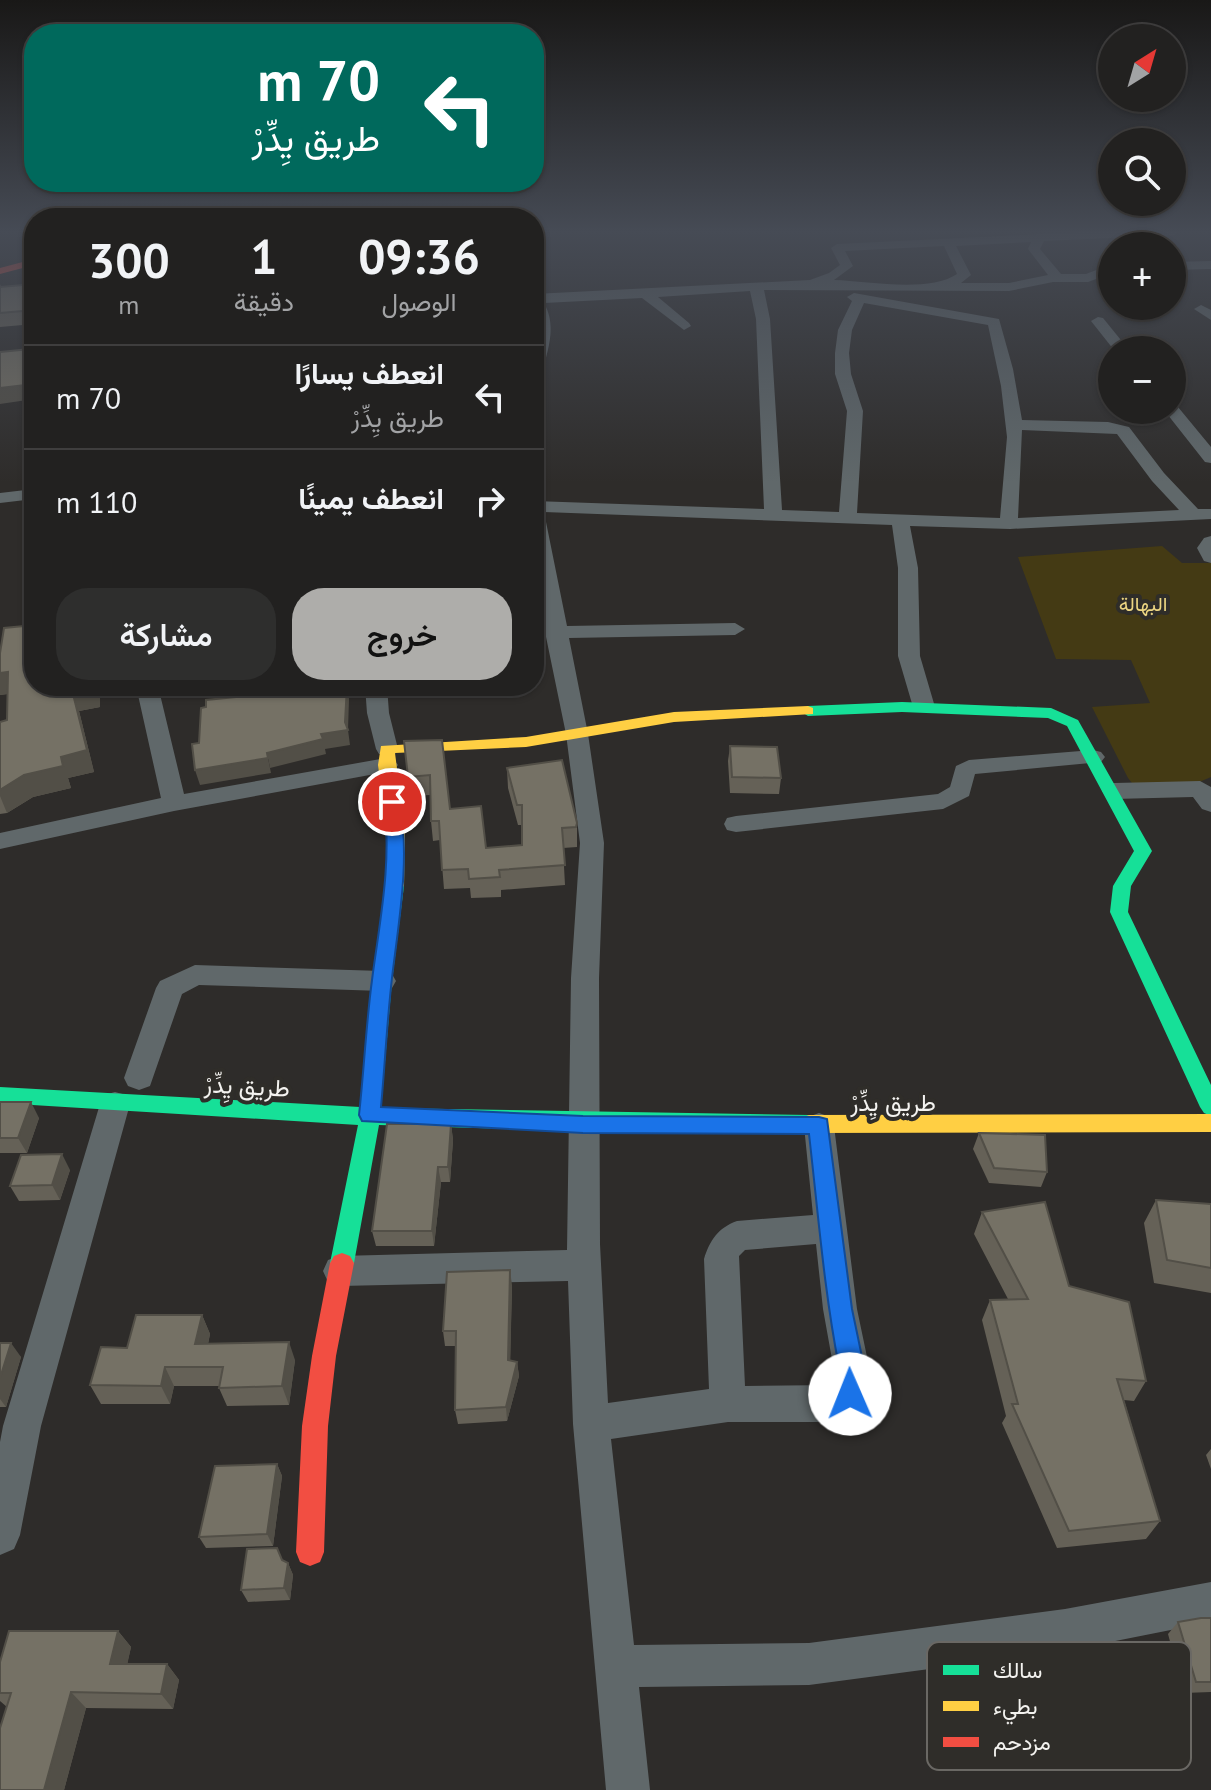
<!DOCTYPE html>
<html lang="ar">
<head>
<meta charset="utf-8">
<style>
  :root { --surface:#222120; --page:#2e2e2d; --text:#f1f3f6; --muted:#a2a3a5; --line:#3f3e3e; --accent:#aeadaa }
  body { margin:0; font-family:"PT Sans",Vazirmatn,sans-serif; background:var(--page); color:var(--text); direction:rtl; height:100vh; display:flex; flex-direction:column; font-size:30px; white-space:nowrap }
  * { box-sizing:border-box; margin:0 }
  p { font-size:26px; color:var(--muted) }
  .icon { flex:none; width:44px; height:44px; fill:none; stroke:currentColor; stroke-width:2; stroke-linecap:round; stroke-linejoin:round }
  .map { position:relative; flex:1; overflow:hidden; direction:ltr }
  .side { position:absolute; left:24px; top:208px; width:520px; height:488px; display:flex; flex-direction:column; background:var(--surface); border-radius:32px; box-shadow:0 2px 6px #0004,0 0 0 2px var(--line); direction:rtl }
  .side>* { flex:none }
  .banner { position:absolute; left:24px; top:24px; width:520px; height:168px; border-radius:32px; box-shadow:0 2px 6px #0004,0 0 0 2px var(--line); direction:rtl; background:#00695c; color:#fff; overflow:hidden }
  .needle { width:52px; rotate:37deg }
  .controls { position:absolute; left:1098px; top:24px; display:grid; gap:16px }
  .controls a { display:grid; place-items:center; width:88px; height:88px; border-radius:50%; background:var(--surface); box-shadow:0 2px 6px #0004,0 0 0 2px var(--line); font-size:40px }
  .pin { position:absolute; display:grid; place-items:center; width:68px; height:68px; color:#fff; margin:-34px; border:4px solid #fff; border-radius:50%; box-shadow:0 2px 8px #0007 }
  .me { position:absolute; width:88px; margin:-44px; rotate:359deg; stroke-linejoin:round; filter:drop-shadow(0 0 6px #0008) }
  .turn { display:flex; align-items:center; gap:28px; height:168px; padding:0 32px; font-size:36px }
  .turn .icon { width:104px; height:104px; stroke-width:2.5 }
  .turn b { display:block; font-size:56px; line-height:68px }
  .eta { display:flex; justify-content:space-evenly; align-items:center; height:136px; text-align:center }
  .eta b { font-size:48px; font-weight:600; line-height:56px }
  .primary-button { display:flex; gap:16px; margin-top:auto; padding:16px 32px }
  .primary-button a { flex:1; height:92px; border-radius:32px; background:var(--accent); color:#111; font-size:32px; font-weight:600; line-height:92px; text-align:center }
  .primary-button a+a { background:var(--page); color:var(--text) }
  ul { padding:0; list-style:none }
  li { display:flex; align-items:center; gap:24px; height:104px; padding:0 32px; border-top:2px solid var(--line) }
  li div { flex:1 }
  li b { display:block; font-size:30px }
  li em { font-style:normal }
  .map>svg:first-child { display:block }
  .green { fill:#443a14 }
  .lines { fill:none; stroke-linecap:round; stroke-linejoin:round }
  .street { fill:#60686a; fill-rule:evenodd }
  .fast { fill:#16e098; fill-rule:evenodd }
  .slow { fill:#ffcf43; fill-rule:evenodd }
  .jam { fill:#f24e42; fill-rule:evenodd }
  .wall { fill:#656157 }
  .shaded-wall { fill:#524f47 }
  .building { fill:#757165; stroke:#524f47; stroke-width:2 }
  .route { fill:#1a73e8; stroke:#114b97; stroke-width:2 }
  .labels { text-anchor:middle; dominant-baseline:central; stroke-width:8; stroke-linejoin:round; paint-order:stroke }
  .far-park-label { font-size:20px; fill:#ecd582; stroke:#2f2d29 }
  .street-label { font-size:24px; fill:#f3f2ef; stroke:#2f2d29 }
  .key { fill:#2f2d29; stroke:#6a6864; stroke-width:2 }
  .key-label { font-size:22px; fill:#f3f2ef }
</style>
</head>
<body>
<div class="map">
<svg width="1211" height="1790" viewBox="0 0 1211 1790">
  <rect width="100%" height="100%" fill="#2e2c2a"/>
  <polygon class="green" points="1162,546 1182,563 1211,563 1211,777 1197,783 1132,783 1128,778 1092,707 1150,703 1131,660 1056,659 1018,557"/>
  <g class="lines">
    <g class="street">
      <path d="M1103,231H1180L1174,235L1044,241L1040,249L1061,274H1086L1112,264V273L1088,282H1053L1009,291L764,290L770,319L782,510L839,512L847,411L835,374V353L838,330L852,301L847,297L854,293L999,319L1013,369L1022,420L1108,422L1129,427L1164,473L1198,509H1211V519L1010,529L910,526L918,568L920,656L935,707L932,712H916L913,707L898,656V568L892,525L544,512L567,626L735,623L745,629L735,635L569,638L588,734L604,843L599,978L600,1244L608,1403L709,1389L704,1259C710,1240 718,1228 737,1221L813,1215L804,1126L808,1117L819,1113L830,1117L834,1126L857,1309L871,1376L860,1412L828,1422H728L611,1439L634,1645L809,1643L1065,1609L1211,1582V1622L1065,1651L809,1685L639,1687L650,1790H606L573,1424L568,1281L340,1286L328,1282L323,1271L328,1260L340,1256L567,1250L571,978L580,843L566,734L545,632L534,559V501L764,509L756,319L750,291L658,297L689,323L691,326L684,330L642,298L544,303C557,326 548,349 542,373L534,378L537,326L534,294L810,280L829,273L840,265L831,248L837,244ZM1031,242L1028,249L1048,275L1009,283H961L971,275L956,246ZM944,246L957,274C929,293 867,281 834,280L853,266L845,251ZM864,303L988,325L1001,386L1007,437L1000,518L857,513L863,411L851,374L849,353L852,330ZM1022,430L1117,434L1152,481L1179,510L1018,518ZM816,1244L823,1309L835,1376L833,1385L745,1386L739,1256L745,1250Z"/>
      <polygon points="1211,261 1211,269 1172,270 1172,262"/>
      <polygon points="1201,305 1211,310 1211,320 1194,309"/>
      <polygon points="1098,317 1103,318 1129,350 1114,350 1091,321"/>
      <polygon points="1172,405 1178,407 1211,447 1211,463 1205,462 1164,410 1172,410"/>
      <polygon points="534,455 542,460 543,486 534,491"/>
      <polygon points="34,489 34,499 0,503 0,493"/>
      <polygon points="1211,536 1211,563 1204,561 1197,548 1204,538"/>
      <polygon points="136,686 158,686 184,794 386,758 394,760 398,765 394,770 386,772 174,811 0,849 0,833 161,798"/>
      <polygon points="365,686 387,686 389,713 398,749 395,754 379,754 376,749 367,713"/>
      <polygon points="1093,750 1101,752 1105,757 1101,762 975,774 969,796 943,809 736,832 727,830 724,824 727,818 736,816 938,794 950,787 956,766 969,760"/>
      <polygon points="1200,781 1211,787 1211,812 1202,809 1193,797 1114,799 1106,796 1102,791 1106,786 1114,783"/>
      <polygon points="195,965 382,971 392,974 396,981 392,988 382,991 199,985 182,994 150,1086 139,1090 128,1086 124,1078 156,988 160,981"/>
      <polygon points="115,1092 126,1095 130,1104 41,1426 20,1535 14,1549 0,1555 0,1442 3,1426 100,1104 104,1095"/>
    </g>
    <g class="fast">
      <polygon points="902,702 1051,708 1078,720 1152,851 1131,886 1128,912 1211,1085 1211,1116 1204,1113 1200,1107 1110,912 1113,886 1134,851 1067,726 1048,718 902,712 808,716 800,711 808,706"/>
      <polygon points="395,880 404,886 392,981 381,1108 809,1115 817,1118 820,1124 817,1130 809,1133 607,1132 379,1125 354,1263 350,1270 342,1273 334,1270 330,1263 358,1125 0,1103 0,1087 360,1107 372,981 386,886"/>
    </g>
    <g class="slow">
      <polygon points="808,706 813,708 813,714 674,722 526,747 395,753 405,831 404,886 395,892 386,886 387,831 378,765 381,746 526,737 674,712"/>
      <polygon points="1211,1114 1211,1132 809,1133 801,1130 798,1124 801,1118 809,1115"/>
    </g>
    <g class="jam">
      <polygon points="34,259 34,265 0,274 0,268"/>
      <polygon points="342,1253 350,1256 354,1263 336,1356 328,1426 324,1552 320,1562 310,1566 300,1562 296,1552 302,1426 312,1356 330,1263 334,1256"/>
    </g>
  </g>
  <g class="wall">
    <polygon points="0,284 1,287 34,284 34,324 0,327"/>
    <polygon points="0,653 34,686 99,686 100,707 79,711 94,772 68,778 71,788 33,797 7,813 0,814 0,722 7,720 7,694 0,695"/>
    <polygon points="442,740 450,809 486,848 522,845 522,825 518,825 508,788 507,768 577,823 577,847 563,848 565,885 501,890 501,897 471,898 470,888 444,889 440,840 433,841 431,821 430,795 411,796 404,741"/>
    <polygon points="730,746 781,778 779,794 730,793 728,761"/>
    <polygon points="0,1102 39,1118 27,1153 0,1153"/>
    <polygon points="451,1124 453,1140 450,1182 441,1182 434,1246 376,1246 372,1231"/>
    <polygon points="979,1133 1047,1172 1041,1187 989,1183 973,1149"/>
    <polygon points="70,1170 60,1200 19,1201 10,1186"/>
    <polygon points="1156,1200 1211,1204 1211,1293 1154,1283 1144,1223"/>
    <polygon points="982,1212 1069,1286 1146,1381 1134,1401 1124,1400 1160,1521 1146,1539 1057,1548 1002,1423 1006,1416 982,1320 990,1300 1008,1299 974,1234"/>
    <polygon points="512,1285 510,1361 517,1362 519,1376 507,1421 458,1424 455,1410 456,1346 445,1346 443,1331"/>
    <polygon points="202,1315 210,1334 208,1344 295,1360 289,1405 227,1406 219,1388 220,1386 174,1386 170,1404 101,1404 90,1385 127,1348"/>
    <polygon points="0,1343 21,1357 6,1407 0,1407"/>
    <polygon points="1211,1449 1211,1469 1206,1455"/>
    <polygon points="277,1464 282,1476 273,1546 206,1548 199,1537"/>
    <polygon points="283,1560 288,1563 293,1575 290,1600 248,1602 241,1590"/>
    <polygon points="1211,1618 1211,1692 1184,1693 1168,1634 1178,1622"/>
    <polygon points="118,1631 131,1647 127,1664 167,1664 179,1680 173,1709 86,1708 64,1790 0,1790 7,1707 0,1701 0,1662"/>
  </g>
  <g class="shaded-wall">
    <polygon points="34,384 34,399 0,404 0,388"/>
    <polygon points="34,528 34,543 29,544 24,530"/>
    <polygon points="34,632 34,686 29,678"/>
    <polygon points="8,672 16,693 0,695 0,673"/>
    <polygon points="93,686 99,686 100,690 100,707 79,711 94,772 68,778 71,788 33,797 7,813 0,796 0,790 24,775 61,757 72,690"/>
    <polygon points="347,686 349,699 348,730 350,745 325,749 326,754 270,768 267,753 321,734 345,722"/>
    <polygon points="268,758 271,773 200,785 195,770"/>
    <polygon points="31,1102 39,1118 27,1153 18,1138"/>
    <polygon points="451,1124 453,1140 450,1182 448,1167"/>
    <polygon points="62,1154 70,1170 60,1200 52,1185"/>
    <polygon points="438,1167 441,1182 434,1246 432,1231"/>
    <polygon points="510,1270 512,1285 510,1374 508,1360"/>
    <polygon points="202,1315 210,1334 204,1363 195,1344"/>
    <polygon points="289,1342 295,1360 289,1405 282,1386"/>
    <polygon points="11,1343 21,1357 6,1407 0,1399 0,1378"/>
    <polygon points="517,1362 519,1376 507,1421 506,1407"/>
    <polygon points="165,1367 174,1386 170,1404 161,1386"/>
    <polygon points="277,1464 282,1476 273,1546 267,1534"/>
    <polygon points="288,1563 293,1575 290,1600 284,1588"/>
    <polygon points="118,1631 131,1647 124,1680 110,1664"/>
    <polygon points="167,1664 179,1680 173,1709 161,1694"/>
    <polygon points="71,1692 86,1708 64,1790 44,1790"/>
  </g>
  <g class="building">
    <polygon points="34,284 34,310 0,313 0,287"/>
    <polygon points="33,343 34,343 34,384 0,388 0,352 30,349"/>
    <polygon points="34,511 34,528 24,530 26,512"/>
    <polygon points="34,625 29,678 34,678 34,686 93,686 72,690 87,750 61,757 63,766 24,775 0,790 0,722 7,720 8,672 0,673 0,653 4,628"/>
    <polygon points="255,686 347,686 345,722 348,730 321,734 323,739 267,753 268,758 195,770 192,744 199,743 201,708 206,707 206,700 255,695"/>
    <polygon points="442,740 450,809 481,806 486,848 522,845 522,805 517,805 507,768 562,760 577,823 576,827 562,828 565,865 499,870 500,877 469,879 468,869 442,870 439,821 431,821 430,775 408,777 404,741"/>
    <polygon points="730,746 777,747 781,778 732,777"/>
    <polygon points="0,1102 31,1102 18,1138 0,1138"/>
    <polygon points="387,1124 451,1124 448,1167 438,1167 432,1231 372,1231"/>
    <polygon points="979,1133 1045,1135 1047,1172 994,1168"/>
    <polygon points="62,1154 52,1185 10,1186 21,1155"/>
    <polygon points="1156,1200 1211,1204 1211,1268 1167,1260"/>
    <polygon points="1045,1202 1069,1286 1129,1302 1146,1381 1117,1379 1160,1521 1069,1531 1012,1404 1018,1404 990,1300 1028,1299 982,1212"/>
    <polygon points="510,1270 508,1360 517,1362 506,1407 455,1410 456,1331 443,1331 447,1272"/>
    <polygon points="136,1315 202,1315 195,1344 289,1342 282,1386 219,1388 223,1367 165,1367 161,1386 90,1385 101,1347 127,1348"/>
    <polygon points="0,1343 11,1343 0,1378"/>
    <polygon points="277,1464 267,1534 199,1537 215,1466"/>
    <polygon points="277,1548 282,1560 288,1563 284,1588 241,1590 247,1549"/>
    <polygon points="1201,1618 1211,1618 1211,1682 1196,1682 1178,1622"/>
    <polygon points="9,1631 118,1631 110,1664 167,1664 161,1694 71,1692 44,1790 0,1790 0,1728 11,1693 0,1693 0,1662"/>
  </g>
  <linearGradient id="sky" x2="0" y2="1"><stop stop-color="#191817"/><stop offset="0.48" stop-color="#464b55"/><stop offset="1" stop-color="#464b55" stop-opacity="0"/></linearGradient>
  <rect width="1211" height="482" fill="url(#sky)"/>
  <path class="route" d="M392,796L400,802C410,862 399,919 392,978C387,1021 385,1064 381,1107L583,1116L819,1117L827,1119L852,1309L866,1376L859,1403L850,1407L841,1403C836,1391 842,1380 839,1367C824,1290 818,1212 809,1134L583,1133L362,1121L359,1115C364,1070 366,1025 372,980C380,919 392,863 384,802Z"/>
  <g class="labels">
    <g class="far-park-label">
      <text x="1143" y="604">البهالة</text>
    </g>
    <g class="street-label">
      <text transform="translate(247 1086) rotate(3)">طريق يِدِّرْ</text>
      <text x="893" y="1102">طريق يِدِّرْ</text>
    </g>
  </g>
  <rect x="927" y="1642" width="264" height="128" rx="12" class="key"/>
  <rect x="943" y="1665" width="36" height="10" fill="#16e098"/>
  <rect x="943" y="1701" width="36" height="10" fill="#ffcf43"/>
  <rect x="943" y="1737" width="36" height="10" fill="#f24e42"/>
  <g class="key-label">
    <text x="993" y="1678">سالك</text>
    <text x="993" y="1714">بطيء</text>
    <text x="993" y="1750">مزدحم</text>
  </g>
</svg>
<div class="controls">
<a><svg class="needle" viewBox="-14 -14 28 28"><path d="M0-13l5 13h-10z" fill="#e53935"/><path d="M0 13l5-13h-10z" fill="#a2a3a5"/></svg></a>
<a><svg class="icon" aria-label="search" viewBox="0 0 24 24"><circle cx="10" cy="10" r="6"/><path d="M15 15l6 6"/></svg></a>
<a>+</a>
<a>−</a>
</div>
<div class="pin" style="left:392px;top:802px;background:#d93025"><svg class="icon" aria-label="arrive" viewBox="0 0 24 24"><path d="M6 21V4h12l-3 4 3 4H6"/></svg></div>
<svg class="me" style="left:850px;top:1394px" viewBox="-20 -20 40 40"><circle r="19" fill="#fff"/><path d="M0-13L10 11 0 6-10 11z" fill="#1a73e8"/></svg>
<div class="banner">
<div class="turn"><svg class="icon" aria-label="left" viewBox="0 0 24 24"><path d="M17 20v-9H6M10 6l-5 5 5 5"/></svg><div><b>70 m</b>طريق يِدِّرْ</div></div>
</div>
<section class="side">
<div class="eta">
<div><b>09:36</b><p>الوصول</p></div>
<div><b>1</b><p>دقيقة</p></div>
<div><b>300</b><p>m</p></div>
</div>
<ul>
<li><svg class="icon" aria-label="left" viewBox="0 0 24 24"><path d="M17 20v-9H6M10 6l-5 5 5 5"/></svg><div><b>انعطف يسارًا</b><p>طريق يِدِّرْ</p></div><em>70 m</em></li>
<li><svg class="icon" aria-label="right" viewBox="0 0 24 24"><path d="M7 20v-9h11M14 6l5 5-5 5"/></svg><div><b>انعطف يمينًا</b></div><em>110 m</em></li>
</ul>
<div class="primary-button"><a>خروج</a><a>مشاركة</a></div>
</section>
</div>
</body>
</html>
